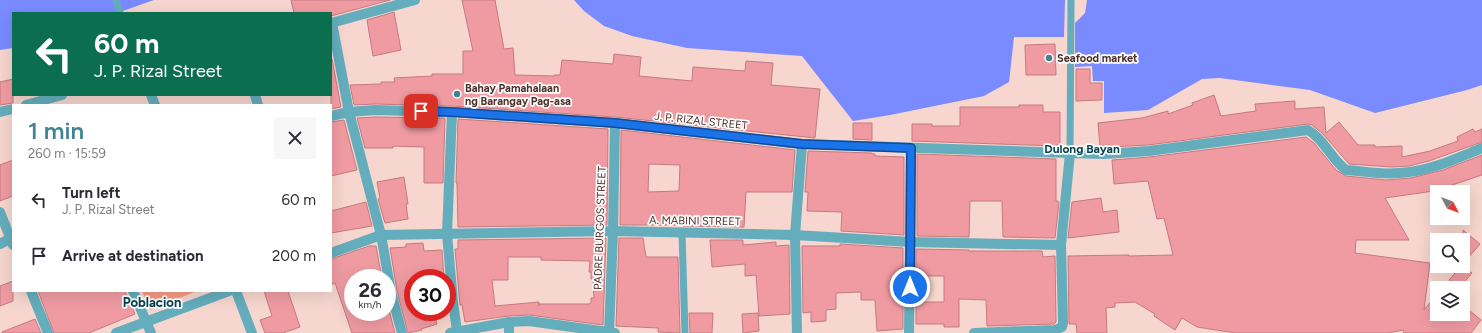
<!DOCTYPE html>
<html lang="en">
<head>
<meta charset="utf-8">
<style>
  :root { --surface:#fff; --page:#f7f7f7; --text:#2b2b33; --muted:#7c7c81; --accent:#408393 }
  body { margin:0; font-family:Figtree,sans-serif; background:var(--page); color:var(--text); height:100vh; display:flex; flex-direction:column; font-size:15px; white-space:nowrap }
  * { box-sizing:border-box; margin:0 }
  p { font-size:13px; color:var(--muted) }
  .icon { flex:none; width:22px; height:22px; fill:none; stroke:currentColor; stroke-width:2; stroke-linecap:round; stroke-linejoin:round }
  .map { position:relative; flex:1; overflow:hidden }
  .drawer { position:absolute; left:12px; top:104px; width:320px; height:188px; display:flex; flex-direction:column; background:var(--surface); border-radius:0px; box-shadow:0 4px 16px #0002 }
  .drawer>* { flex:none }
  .banner { position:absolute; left:12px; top:12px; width:320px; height:84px; border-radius:0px; box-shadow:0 4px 16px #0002; background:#0b6e4f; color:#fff; overflow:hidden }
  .needle { width:26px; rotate:131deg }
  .fabs { position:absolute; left:1430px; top:185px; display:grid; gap:8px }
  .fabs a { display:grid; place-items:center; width:40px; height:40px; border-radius:0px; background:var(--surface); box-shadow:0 4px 16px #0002; font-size:20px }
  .speed { position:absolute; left:344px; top:269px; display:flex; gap:8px; font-size:20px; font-weight:700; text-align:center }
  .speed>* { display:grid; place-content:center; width:52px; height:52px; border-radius:50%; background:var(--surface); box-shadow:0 4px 16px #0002; line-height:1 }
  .speed small { font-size:10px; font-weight:400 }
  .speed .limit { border:6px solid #d22; background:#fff; color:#111 }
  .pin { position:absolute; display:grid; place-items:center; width:34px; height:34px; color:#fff; margin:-17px; border-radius:8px; box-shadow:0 2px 6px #0006 }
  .me { position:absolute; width:44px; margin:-22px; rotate:0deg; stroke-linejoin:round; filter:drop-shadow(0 0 3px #0008) }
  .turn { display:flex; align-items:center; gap:14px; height:84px; padding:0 16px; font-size:18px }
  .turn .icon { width:52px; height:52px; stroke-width:2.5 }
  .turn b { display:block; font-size:28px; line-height:34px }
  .round { display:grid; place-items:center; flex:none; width:42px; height:42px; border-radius:0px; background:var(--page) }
  .summary { display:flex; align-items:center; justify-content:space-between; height:68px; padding:0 16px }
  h1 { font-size:24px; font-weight:600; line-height:30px; color:var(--accent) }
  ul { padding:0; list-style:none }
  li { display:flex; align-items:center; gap:12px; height:56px; padding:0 16px }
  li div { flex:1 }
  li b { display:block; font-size:15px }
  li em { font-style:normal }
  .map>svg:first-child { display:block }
  .green { fill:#f99982 }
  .water { fill:#798bff }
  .building { fill:#f09ba2; stroke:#c47a80; fill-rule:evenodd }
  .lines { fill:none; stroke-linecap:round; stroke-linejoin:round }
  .service { stroke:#64adbd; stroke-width:7 }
  .minor { stroke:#64adbd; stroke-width:10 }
  .tertiary { stroke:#64adbd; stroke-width:10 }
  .route-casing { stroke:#114b97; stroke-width:10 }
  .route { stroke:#1a73e8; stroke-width:7 }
  .poi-dot { fill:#408393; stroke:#fff; stroke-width:1.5 }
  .labels { text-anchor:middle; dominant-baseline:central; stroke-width:3.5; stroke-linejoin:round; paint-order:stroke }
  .poi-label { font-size:11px; font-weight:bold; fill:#4f3029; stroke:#fff; text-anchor:start }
  .street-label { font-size:11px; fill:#4f3029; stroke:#fff }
  .neighbourhood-label { font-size:12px; font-weight:bold; fill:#074450; stroke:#fff }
  .quarter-label { font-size:13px; font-weight:bold; fill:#074450; stroke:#fff }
</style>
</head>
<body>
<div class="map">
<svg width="1482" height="333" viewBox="0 0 1482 333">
  <rect width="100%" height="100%" fill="#f6d6ce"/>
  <polygon class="green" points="142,291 197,291 150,310"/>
  <g class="water">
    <polygon points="0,0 154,0 117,13 13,13 13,48 0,50"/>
    <polygon points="574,0 1065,0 1064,37 1014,37 1009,82 984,96 890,115 853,121 802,56 687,48 632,36 604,26 584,11"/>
    <polygon points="1087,0 1482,0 1482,85 1467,90 1375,113 1310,90 1220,78 1202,79 1148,110 1104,113 1104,81 1093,81 1092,66 1075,67 1075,23 1085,13"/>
  </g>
  <g class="building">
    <polygon points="291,0 390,0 331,16 331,13 294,13"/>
    <polygon points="462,0 495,0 504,49 513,48 515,75 554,76 554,75 560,75 562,60 613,64 614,54 641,57 639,76 692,81 693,67 745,71 746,61 773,63 771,85 820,89 815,138 615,117 452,106 375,104 354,105 350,85 381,84 381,82 395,82 394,78 432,76 432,74 463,74 463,51 473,51"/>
    <polygon points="394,12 401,50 373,56 367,20"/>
    <polygon points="1055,44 1056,75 1026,75 1025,45"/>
    <polygon points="331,59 332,59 341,107 331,109"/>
    <polygon points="1076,69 1090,69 1090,83 1102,83 1102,100 1076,101"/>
    <polygon points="13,79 13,103 0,105 0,82"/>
    <polygon points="1214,95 1221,116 1256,111 1255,104 1295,101 1295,109 1324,107 1326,133 1339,122 1358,145 1375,145 1375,147 1402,146 1402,157 1430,151 1458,141 1457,137 1473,129 1475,132 1482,129 1482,142 1429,161 1409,166 1392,167 1349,164 1323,134 1312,125 1308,124 1148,145 1111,147 1111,145 1100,146 1098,123 1142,118 1168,111 1168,114 1193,105 1192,103"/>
    <polygon points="1019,105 1043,105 1043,112 1060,112 1060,145 1056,145 1056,146 912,141 912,124 932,124 932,126 960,126 960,107 1019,107"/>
    <polygon points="375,117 445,118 443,183 424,183 424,147 393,146 393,148 365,148 357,118"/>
    <polygon points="458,119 608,129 607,225 458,227 457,183 456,183"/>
    <polygon points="344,120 357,170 331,176 331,122"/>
    <polygon points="853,123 872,123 872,140 853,139"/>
    <path d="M621,130L795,150L792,192H746L744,227L683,226V225H620ZM649,164L680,165L679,191L648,192Z"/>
    <polygon points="1306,137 1314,143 1336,170 1346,176 1386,180 1411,178 1443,170 1482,155 1482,175 1434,191 1385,198 1409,240 1356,240 1355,253 1430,263 1424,310 1437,294 1437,314 1466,314 1469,310 1481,320 1471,333 1404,333 1403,330 1388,333 1235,333 1197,327 1182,318 1175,330 1154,316 1155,314 1135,302 1115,303 1115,307 1106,308 1107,333 1077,333 1076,324 1069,324 1068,256 1129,255 1129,256 1173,255 1164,218 1157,219 1148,181 1114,184 1112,160 1150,157"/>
    <polygon points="808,151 872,153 872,154 875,154 875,156 904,157 904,235 841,231 842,212 807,211 808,192 805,192"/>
    <polygon points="917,154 1056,159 1056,201 1058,201 1059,203 1055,238 1003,237 1002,201 970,201 969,237 917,236"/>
    <polygon points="13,160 13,196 0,201 0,165"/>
    <polygon points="404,177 408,204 406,204 408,219 385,223 378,199 380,198 377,182"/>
    <polygon points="1101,198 1103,212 1117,210 1119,232 1068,238 1072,202"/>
    <polygon points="366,202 372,226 331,233 331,211"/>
    <polygon points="1463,230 1480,244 1463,264"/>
    <path d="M606,238L603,325L529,315L508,316L465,322L462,305H460L455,249H458V240ZM508,257H541V260L590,261L589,272H591V279H593L594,298H591V303L589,304H539V306V302L495,306L492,280H508Z"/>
    <polygon points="619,238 643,238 646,257 678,257 680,333 658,332 658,328 616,326"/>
    <polygon points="710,240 743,240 743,245 776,242 776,246 789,245 790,314 759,316 756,275 745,276 745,264 712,267"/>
    <polygon points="423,243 424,251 442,250 444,278 413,278 413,312 433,312 437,324 421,329 422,330 408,333 397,291 390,248 406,247 406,244"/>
    <polygon points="840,244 903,248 903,329 877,331 875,300 861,300 861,292 836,293 836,309 826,310 826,321 811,322 811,312 803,313 802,246 840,246"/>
    <polygon points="369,246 376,246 382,278 353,278 353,312 387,312 387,302 395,333 352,333 335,283 331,285 331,259"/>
    <polygon points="916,249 969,250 969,251 1042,251 1043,257 1055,256 1056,322 1054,324 987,326 986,300 959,299 959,327 944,327 944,324 916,324 916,302 944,302 944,276 916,276"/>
    <polygon points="1461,266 1463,266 1472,273 1459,288 1458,288 1449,280"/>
    <polygon points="13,281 13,301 0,306 0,286"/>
    <polygon points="38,291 125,291 135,314 89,333 54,333"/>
    <polygon points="264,291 288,291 300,327 283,333 265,333 260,320 272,316"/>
    <polygon points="689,313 713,313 712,333 690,333"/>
    <polygon points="758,313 759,331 743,333 742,314"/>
    <polygon points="35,319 41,333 2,333 2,332"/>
  </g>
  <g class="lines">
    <g class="service">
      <polyline points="116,0 120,13"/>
      <polyline points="1070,153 1071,0"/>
      <polyline points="682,233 685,333"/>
    </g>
    <g class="minor">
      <polyline points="331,23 415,0"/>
      <polyline points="332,23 349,112 381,235 391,292 402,333"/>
      <polyline points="255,95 258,105"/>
      <polyline points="452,112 447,234 453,302 457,331"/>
      <path d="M1070,153L1104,154L1149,151L1308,130C1324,139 1331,159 1346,170C1363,171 1382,175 1399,173C1428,172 1455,159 1482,148"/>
      <polyline points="0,212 13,245"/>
      <polyline points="0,244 13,237"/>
      <polyline points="31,291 48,333"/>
      <polyline points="133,291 151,333"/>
      <polyline points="236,291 252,333"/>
      <polyline points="509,322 509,333"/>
      <polyline points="450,333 509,322 529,321 615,333"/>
      <polyline points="609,333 613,231 615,123"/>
      <polyline points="797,333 795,235 802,144"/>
      <polyline points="909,333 911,148"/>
      <polyline points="974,333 1055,330 1062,327 1063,323 1061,245"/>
    </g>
    <g class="tertiary">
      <polyline points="151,95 155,105"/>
      <polyline points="26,105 62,95"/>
      <polyline points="0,112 13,109"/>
      <polyline points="331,116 349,112 375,110 452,112 615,123 802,144 1070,153 1061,245 910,242 795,235 613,231 381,235 331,253"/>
      <polyline points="116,333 229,291"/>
    </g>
  </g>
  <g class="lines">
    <g class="route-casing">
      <polyline id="route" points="421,111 452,112 615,123 802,144 911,148 910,287"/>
    </g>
    <use href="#route" class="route"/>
  </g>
  <g class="poi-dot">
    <circle cx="1049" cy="58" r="4"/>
    <circle cx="457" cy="94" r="4"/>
  </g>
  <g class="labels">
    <g class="poi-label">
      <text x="1057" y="58">Seafood market</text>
      <text x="465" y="88">Bahay Pamahalaan<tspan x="465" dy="13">ng Barangay Pag-asa</tspan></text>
    </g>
    <g class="street-label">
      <text transform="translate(701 121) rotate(6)">J. P. RIZAL STREET</text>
      <text transform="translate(695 221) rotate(1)">A. MABINI STREET</text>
      <text transform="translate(600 228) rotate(-88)">PADRE BURGOS STREET</text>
    </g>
    <g class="neighbourhood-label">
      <text x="1082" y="149">Dulong Bayan</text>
    </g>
    <g class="quarter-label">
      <text x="152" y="302">Poblacion</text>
    </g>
  </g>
</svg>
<div class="fabs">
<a><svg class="needle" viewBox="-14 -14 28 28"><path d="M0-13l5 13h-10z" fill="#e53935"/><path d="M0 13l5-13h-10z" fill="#7c7c81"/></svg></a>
<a><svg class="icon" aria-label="search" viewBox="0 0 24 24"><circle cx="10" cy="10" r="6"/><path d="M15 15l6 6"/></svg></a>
<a><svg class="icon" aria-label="layers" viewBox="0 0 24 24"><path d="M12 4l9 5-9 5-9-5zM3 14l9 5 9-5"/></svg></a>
</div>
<div class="speed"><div>26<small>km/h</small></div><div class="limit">30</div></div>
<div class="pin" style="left:421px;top:111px;background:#d93025"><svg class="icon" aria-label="arrive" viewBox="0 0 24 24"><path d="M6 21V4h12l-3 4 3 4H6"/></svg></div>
<svg class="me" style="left:910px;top:287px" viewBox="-20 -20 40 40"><circle r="17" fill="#1a73e8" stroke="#fff" stroke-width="3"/><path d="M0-11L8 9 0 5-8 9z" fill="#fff"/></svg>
<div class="banner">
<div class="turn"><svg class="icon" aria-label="left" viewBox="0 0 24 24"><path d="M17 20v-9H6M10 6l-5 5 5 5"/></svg><div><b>60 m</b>J. P. Rizal Street</div></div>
</div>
<section class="drawer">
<div class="summary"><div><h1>1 min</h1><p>260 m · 15:59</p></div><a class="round"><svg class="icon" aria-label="close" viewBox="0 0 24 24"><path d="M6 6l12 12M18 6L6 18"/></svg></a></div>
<ul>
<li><svg class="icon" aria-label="left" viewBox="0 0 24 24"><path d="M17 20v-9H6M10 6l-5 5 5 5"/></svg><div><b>Turn left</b><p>J. P. Rizal Street</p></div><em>60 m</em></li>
<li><svg class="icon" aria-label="arrive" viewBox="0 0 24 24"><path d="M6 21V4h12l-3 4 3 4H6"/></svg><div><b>Arrive at destination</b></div><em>200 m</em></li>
</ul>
</section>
</div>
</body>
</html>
